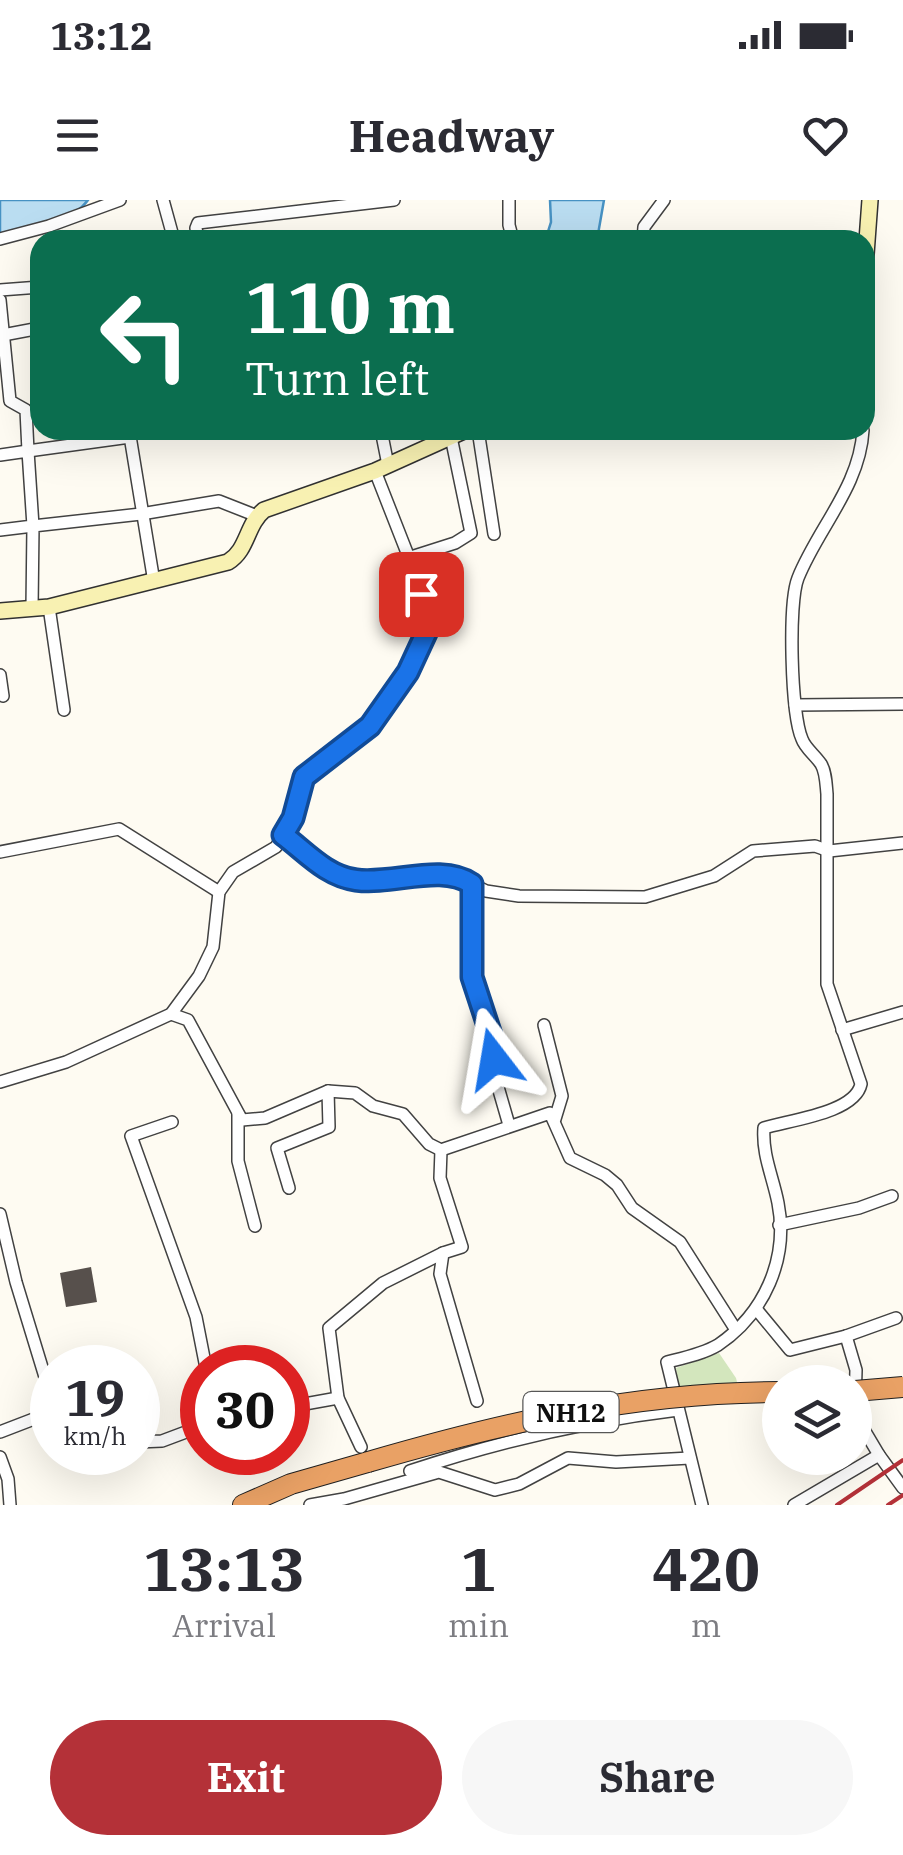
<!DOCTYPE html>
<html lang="en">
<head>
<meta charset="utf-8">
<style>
  :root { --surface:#fff; --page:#f7f7f7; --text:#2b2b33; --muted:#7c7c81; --accent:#b43138 }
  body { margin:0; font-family:"IBM Plex Serif",serif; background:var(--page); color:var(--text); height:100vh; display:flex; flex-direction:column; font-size:38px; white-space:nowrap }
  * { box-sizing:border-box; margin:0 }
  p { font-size:32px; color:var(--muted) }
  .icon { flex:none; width:55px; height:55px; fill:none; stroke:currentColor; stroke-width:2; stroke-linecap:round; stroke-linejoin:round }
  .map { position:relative; height:1305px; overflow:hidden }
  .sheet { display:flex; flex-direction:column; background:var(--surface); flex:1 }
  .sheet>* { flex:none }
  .hud { position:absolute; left:30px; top:30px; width:845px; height:210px; border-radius:30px; box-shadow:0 10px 40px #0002; background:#0b6e4f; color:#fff; overflow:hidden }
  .tools { position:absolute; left:762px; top:1165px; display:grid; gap:20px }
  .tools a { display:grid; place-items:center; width:110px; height:110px; border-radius:50%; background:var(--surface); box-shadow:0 10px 40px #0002; font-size:50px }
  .speed { position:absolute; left:30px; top:1145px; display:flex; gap:20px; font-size:50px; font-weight:700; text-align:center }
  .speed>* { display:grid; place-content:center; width:130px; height:130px; border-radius:50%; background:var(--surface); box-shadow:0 10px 40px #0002; line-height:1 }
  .speed small { font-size:25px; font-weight:400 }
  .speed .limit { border:15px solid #d22; background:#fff; color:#111 }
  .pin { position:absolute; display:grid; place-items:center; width:85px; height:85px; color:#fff; margin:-42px; border-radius:20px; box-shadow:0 5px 15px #0006 }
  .me { position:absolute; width:110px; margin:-55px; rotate:346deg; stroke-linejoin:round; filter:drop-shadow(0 0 8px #0008) }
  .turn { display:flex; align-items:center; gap:35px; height:210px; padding:0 50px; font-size:45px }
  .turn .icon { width:130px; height:130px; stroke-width:2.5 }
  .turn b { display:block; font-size:70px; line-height:85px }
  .eta { display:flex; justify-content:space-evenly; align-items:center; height:170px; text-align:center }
  .eta b { font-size:60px; font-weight:800; line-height:70px }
  .action { display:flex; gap:20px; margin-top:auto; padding:20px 50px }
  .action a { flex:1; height:115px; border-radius:60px; background:var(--accent); color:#fff; font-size:40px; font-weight:800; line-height:115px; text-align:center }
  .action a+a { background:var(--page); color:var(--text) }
  .status { display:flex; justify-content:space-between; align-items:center; height:70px; padding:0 50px; background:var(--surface); direction:ltr }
  .status svg { height:28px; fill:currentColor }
  header { display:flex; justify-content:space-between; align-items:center; height:130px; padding:0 50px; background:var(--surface); font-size:45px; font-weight:800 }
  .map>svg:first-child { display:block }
  .green { fill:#d3e6bd }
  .water { fill:#baddf1; stroke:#4792c3; stroke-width:2.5 }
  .building { fill:#57504c }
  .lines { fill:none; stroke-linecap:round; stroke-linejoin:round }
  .street-casing { stroke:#424242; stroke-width:14 }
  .secondary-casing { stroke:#313131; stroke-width:18 }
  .highway-casing { stroke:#202020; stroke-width:22 }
  .street { stroke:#fff; stroke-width:11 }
  .secondary { stroke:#f8f1b2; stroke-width:15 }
  .highway { stroke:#e9a165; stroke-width:20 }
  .rail { stroke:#b43138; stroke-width:4 }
  .highway-bridge-casing { stroke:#202020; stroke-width:22; stroke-linecap:butt }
  .highway-bridge { stroke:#e9a165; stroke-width:20 }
  .route-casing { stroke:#114b97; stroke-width:25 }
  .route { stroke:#1a73e8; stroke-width:18 }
  .labels { text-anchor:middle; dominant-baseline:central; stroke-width:10; stroke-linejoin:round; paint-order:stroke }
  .shield { fill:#fff; stroke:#575757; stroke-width:2.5 }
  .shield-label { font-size:25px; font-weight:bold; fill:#0f0f0f }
</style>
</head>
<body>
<div class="status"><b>13:12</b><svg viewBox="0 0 49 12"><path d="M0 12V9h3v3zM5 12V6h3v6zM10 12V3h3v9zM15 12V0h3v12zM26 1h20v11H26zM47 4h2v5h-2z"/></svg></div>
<header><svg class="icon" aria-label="menu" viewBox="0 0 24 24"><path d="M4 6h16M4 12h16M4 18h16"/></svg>Headway<svg class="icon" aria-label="heart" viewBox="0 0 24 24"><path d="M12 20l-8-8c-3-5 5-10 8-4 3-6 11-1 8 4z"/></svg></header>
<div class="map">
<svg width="903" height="1305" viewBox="0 0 903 1305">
  <rect width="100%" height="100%" fill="#fefbf2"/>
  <polygon class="green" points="719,1153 736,1178 739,1190 679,1194 676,1168"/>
  <g class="water">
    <path d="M0,0H88C71,24 28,29 0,35Z"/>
    <polygon points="550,0 604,0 597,40 546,38 551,22"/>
  </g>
  <polygon class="building" points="91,1067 97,1102 66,1107 60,1073"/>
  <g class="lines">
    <g class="street-casing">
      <g id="street">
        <polyline points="163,0 174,40"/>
        <polyline points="509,0 509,25 513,40"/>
        <polyline points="0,39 49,26 120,0"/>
        <polyline points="198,40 196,28 198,23 394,0"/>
        <polyline points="643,40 644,27 664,0"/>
        <polyline points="0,90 40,87"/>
        <polyline points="0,100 10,201 26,210 28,251 130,237"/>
        <polyline points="3,135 40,128"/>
        <polyline points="129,230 154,382"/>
        <polyline points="381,230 388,265"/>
        <polyline points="478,230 494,334"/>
        <polyline points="0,255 28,251 33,326 0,330"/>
        <polyline points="408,358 455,343 471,333 451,237"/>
        <polyline points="49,407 64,510"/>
        <polyline points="32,408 33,326 141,314 219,301 257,316"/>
        <polyline points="0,475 3,496"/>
        <polyline points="795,505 903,504"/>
        <path d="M283,635C306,652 326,676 356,680C394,685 442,664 472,684V777L492,838L496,880L509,925"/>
        <polyline points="0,652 119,629 219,692"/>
        <polyline points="472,684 486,691 519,696 645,697 714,676 753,651 815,646 829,651 903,643"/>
        <polyline points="171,814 188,820 242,920 265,918 328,891 355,893 373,906 403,914 429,944 441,950 550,913 570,958 605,975 617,985 632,1008 680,1042 736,1130"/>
        <polyline points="544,825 562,896 555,919"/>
        <polyline points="842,830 903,812"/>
        <polyline points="0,882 66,862 171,814 199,776 213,747 219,692 233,672 276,647 293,618 304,577 371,526 408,472 433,419 375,271"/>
        <polyline points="238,914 238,961 255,1026"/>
        <polyline points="172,922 131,936 196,1117 206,1168"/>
        <polyline points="441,950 440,978 462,1047 443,1053 440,1074 477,1201"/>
        <polyline points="289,988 277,948 329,927 328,891"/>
        <polyline points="0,1014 16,1082 52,1200"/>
        <polyline points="779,1025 859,1008 892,996"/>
        <polyline points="757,1110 790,1150 846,1136 896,1118"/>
        <polyline points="846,1136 856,1170 855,1204 860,1223 879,1255"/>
        <polyline points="288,1207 338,1198"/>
        <polyline points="0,1232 52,1212"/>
        <polyline points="138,1242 162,1241 202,1226"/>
        <polyline points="361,1247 338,1198 329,1128 383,1083 443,1053"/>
        <polyline points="0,1257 8,1279 10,1305"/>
        <path d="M410,1271C497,1242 586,1221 678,1210"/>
        <polyline points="310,1305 344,1299 439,1272 495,1290 519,1284 568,1258 616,1262 690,1258"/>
        <path d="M702,1305L667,1162C683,1158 703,1154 718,1145C764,1114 789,1059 778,1003C773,977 762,955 764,928C790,920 855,913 861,884L827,784V594C826,584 826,572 821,564C815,555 805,548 802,539C791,514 788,403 798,378C818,328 860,286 863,230"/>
        <polyline points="794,1305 879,1255 903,1288"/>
      </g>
    </g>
    <g class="secondary-casing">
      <g id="secondary">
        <polyline points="865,68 870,0"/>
        <path d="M0,411L49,407L228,362C248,350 246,325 264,310L375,271L466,230"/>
      </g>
    </g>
    <g class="highway-casing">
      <polyline id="highway" points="243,1305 291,1284 368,1262"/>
    </g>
    <use href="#street" class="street"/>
    <use href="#secondary" class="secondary"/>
    <use href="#highway" class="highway"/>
    <g class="rail">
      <polyline points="837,1305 903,1260"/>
      <polyline points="888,1305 903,1295"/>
    </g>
    <g class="highway-bridge-casing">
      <g id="highway-bridge">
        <polyline points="855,1191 903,1187"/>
        <path d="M368,1262C505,1222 636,1192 780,1192"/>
      </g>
    </g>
    <use href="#highway-bridge" class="highway-bridge"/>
  </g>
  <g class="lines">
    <g class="route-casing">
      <path id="route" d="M421,394L433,418L408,472L370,526L304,577L293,618L283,635C306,652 326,676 356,680C394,685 441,663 472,684V777L492,838L494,859"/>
    </g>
    <use href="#route" class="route"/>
  </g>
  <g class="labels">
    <rect class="shield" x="523.5" y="1192" width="95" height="40" rx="8"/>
    <g class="shield-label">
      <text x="571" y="1212">NH12</text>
    </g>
  </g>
</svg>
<div class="tools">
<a><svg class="icon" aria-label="layers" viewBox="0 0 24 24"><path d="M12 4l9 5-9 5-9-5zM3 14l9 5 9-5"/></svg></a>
</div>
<div class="speed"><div>19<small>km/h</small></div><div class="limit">30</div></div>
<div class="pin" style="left:421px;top:394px;background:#d93025"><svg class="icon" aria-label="arrive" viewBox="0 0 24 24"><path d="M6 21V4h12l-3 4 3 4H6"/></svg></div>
<svg class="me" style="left:494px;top:859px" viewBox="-20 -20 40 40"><path d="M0-17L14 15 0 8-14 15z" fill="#1a73e8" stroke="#fff" stroke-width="4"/></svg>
<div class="hud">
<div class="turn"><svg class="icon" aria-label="left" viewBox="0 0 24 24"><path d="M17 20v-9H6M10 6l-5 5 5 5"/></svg><div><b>110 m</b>Turn left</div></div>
</div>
</div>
<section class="sheet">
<div class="eta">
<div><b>13:13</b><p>Arrival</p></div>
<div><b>1</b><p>min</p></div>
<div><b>420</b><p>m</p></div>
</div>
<div class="action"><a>Exit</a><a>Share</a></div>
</section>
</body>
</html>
